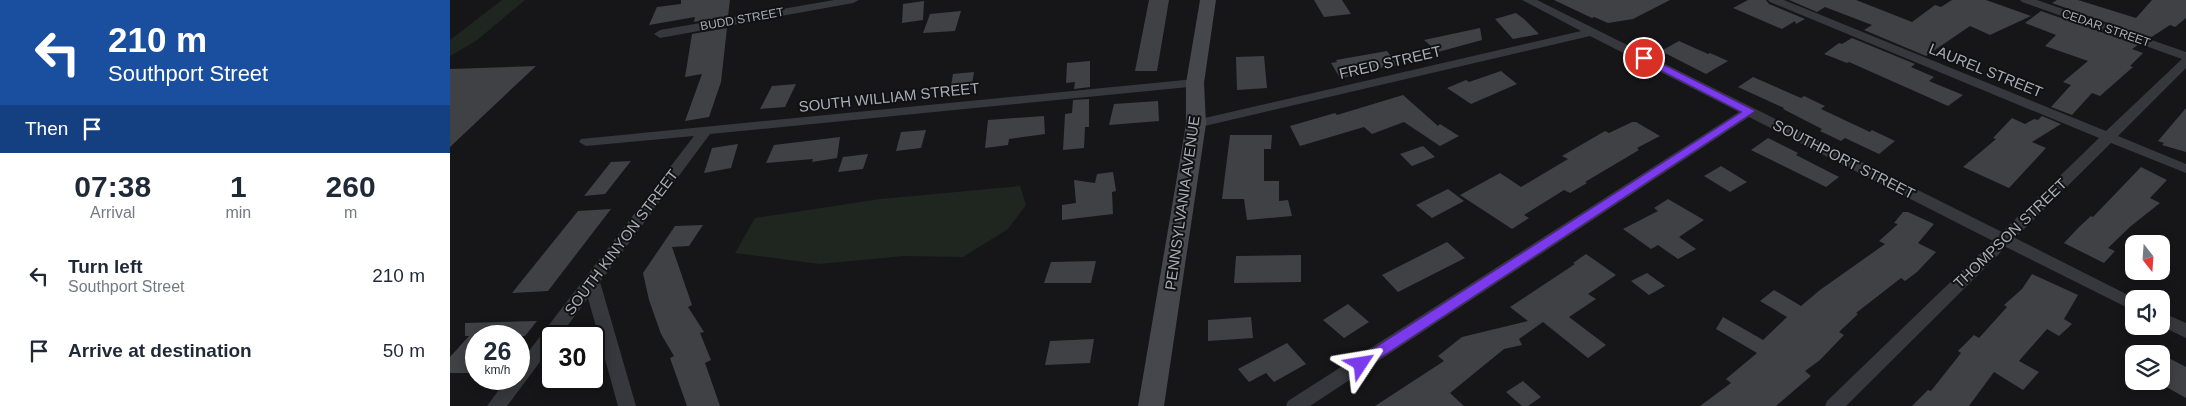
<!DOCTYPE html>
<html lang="en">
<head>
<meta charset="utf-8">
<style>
  :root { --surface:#fff; --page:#f6f6f7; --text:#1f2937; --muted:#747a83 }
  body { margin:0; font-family:Arial,sans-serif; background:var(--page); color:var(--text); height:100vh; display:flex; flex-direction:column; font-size:19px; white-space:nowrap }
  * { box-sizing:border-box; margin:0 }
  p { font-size:16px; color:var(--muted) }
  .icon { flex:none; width:28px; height:28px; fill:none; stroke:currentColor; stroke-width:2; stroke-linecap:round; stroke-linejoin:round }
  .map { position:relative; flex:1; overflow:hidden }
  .details { display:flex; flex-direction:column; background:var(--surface); width:450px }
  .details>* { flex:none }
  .hud { background:#1a4fa0; color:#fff; overflow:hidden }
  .needle { width:32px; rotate:163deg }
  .tools { position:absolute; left:1675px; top:235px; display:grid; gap:10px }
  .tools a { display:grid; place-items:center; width:45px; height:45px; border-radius:10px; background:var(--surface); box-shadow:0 2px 12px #0003; font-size:25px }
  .speed { position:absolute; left:15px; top:325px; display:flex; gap:10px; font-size:25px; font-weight:700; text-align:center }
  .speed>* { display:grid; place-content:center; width:65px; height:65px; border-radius:50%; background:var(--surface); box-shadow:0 2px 12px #0003; line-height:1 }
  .speed small { font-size:12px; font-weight:400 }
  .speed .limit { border:2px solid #111; border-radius:8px; background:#fff; color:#111 }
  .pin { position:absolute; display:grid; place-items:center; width:42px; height:42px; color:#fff; margin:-21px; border:2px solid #fff; border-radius:50%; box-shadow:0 1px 5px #0007 }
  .me { position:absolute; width:55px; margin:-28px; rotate:57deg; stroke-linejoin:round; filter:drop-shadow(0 0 4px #0008) }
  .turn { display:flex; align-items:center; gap:18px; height:105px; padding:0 25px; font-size:22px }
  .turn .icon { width:65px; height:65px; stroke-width:2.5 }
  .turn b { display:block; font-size:35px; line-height:42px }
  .then { display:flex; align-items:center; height:48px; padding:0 25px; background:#0003; gap:10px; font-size:19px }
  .eta { display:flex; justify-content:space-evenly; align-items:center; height:85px; text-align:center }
  .eta b { font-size:30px; font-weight:700; line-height:35px }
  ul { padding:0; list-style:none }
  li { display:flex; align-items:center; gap:15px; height:75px; padding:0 25px }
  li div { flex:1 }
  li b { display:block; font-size:19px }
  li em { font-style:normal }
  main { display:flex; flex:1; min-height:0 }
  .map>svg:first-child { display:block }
  .green { fill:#1e261f }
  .building { fill:#404145 }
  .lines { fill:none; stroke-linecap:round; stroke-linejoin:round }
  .street { fill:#37383d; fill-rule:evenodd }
  .secondary { fill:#45474d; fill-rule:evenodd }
  .route { fill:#7c3aed; stroke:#51269a }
  .labels { text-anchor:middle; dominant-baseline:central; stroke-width:4; stroke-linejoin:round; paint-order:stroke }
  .far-street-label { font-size:12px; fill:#a8adb8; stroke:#111113 }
  .street-label { font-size:15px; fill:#a8adb8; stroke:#111113 }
</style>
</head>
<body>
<main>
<section class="details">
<div class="hud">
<div class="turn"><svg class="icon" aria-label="left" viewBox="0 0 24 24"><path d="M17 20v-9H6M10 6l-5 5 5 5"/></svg><div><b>210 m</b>Southport Street</div></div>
<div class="then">Then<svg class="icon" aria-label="arrive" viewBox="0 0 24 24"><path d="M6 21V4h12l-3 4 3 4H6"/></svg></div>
</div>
<div class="eta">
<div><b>07:38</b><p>Arrival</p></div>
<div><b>1</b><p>min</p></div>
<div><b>260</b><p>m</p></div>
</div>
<ul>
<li><svg class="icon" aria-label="left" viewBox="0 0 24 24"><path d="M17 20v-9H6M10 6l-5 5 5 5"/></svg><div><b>Turn left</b><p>Southport Street</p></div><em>210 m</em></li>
<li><svg class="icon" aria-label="arrive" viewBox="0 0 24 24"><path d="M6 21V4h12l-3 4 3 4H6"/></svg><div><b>Arrive at destination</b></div><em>50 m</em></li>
</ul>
</section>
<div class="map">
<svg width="1736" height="406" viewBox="0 0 1736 406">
  <rect width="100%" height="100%" fill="#161618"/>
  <g class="green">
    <polygon points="52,0 75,0 26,41 0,56 0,40"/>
    <polygon points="570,186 576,205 558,229 513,257 454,256 370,264 285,253 305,218 430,199"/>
  </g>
  <g class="building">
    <polygon points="231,0 280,0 278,16 244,22 245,17 199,25 207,7 231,4"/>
    <polygon points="699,0 719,0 707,71 685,71"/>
    <polygon points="864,0 892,0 901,14 874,17"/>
    <polygon points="1104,0 1220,0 1183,19 1158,23 1144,17 1142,18"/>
    <polygon points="1298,0 1316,0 1319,4 1355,19 1346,24 1345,21 1332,29 1283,8"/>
    <polygon points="1339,0 1406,0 1462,22 1485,5 1491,7 1502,0 1536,0 1581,16 1540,35 1520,26 1476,56 1414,30 1422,25 1375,7 1367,12"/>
    <polygon points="1607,0 1628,0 1686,18 1702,0 1736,0 1736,18 1725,27 1720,25 1700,38 1602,3"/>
    <polygon points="474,1 473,20 452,23 453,4"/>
    <polygon points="511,11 505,31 473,33 480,14"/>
    <polygon points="1591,11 1688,45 1682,49 1693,53 1680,66 1683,67 1650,96 1642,93 1622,115 1601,107 1621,85 1613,82 1638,61 1595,46 1606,35 1575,23"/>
    <polygon points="1066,13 1074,19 1089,34 1063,39 1045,19"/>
    <polygon points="277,28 271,82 259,117 235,121 252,74 235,77 242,34"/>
    <polygon points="1030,28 1032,40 988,52 974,40"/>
    <polygon points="1402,38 1465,64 1461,67 1484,77 1479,81 1513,95 1498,106 1399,62 1397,63 1374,54 1389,43 1392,44"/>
    <polygon points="1229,41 1258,54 1260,53 1278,61 1256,74 1211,51"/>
    <polygon points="937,51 947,65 911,71 912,74 890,78 881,63 887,62 886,60"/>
    <polygon points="814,56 817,88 787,90 786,57"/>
    <polygon points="640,61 640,87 624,89 625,82 616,83 617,63"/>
    <polygon points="86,66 0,147 0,69"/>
    <polygon points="1051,71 1067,84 1021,104 997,88 1016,80 1019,82"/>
    <polygon points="524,72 521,90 500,92 503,74"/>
    <polygon points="1303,77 1351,98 1354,96 1375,106 1371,109 1420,132 1422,130 1445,141 1429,154 1395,138 1391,141 1370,131 1372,129 1333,109 1334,108 1288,87"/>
    <polygon points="346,84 335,107 310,109 322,86"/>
    <polygon points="953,95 988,126 990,124 1009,136 990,146 954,122 922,134 914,127 850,146 840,126 885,113 887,115"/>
    <polygon points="639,99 639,127 635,127 634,148 613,150 615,114 622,113 623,100"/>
    <polygon points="708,101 709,121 659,125 664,104"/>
    <polygon points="1736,108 1736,152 1712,145 1714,143 1708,141"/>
    <polygon points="594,116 595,134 559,139 558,145 535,148 538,120"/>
    <polygon points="1592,116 1611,124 1582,142 1596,148 1559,188 1513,167 1546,139 1543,138 1562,118 1575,124 1584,119 1588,120"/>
    <polygon points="1182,122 1186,122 1210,136 1187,148 1189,150 1135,182 1137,183 1120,193 1114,190 1074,215 1079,218 1062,229 1010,195 1050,173 1071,187 1118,159 1112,156 1155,131 1159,133"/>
    <polygon points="476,130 471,148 446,151 451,132"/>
    <polygon points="780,135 822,135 821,149 814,149 814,181 829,181 829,201 838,200 842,216 797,220 794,199 772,199"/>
    <polygon points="390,137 387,158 362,162 363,159 316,163 324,145"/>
    <polygon points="1318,138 1348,153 1346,155 1389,177 1376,187 1301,150"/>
    <polygon points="288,144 281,168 254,173 262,148"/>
    <polygon points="973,146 985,157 962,166 950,154"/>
    <polygon points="418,154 413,169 388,172 393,157"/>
    <polygon points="181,161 155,194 134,196 161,162"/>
    <polygon points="1271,166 1297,182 1280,192 1254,176"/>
    <polygon points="1691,167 1717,180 1700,198 1710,203 1681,226 1658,248 1665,251 1654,263 1614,243 1629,227 1641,216 1643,217"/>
    <polygon points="663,172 666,191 662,192 663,214 612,220 612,205 626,203 624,180 645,183 647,174"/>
    <polygon points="998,189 1014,201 982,218 966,205"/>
    <polygon points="1218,199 1254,220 1229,237 1246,249 1228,259 1208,245 1201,249 1173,229 1208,211 1204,208"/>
    <polygon points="161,209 98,291 62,293 128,211"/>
    <polygon points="1453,212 1458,212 1484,224 1468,243 1486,252 1467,272 1455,281 1451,278 1406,313 1408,314 1389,332 1394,335 1370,360 1355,371 1361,376 1326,406 1250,406 1281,383 1276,379 1307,353 1266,329 1273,317 1313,340 1337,317 1310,301 1324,290 1351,306 1370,290 1435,244 1429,241 1448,224 1444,223"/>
    <polygon points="253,225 239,246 222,247 242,305 238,307 254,332 250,333 261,360 255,363 270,406 237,406 220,358 224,356 211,334 199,300 193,273 225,226"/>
    <polygon points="997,242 1015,258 948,292 932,275"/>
    <polygon points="1136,254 1166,275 1138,294 1146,299 1119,317 1156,345 1138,358 1093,322 1069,339 1072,345 1054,349 1000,393 1014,406 925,406 994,361 988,356 1012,337 1078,321 1060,307 1125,264 1123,263"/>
    <polygon points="851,255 851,282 784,283 786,256"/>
    <polygon points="646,261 641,283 594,283 601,262"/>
    <polygon points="1197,273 1215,286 1199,295 1181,281"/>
    <polygon points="1582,274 1628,295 1614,319 1622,324 1609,336 1597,329 1569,361 1589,372 1573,390 1544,372 1519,406 1462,406 1478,390 1481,391 1511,353 1508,351 1524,335 1529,338 1557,307 1554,305 1572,289"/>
    <polygon points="898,304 919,322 894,338 873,320"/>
    <polygon points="801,317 803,338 758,341 758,320"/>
    <polygon points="87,321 75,336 26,336 26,373 0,373 0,357 19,336 15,336 15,323"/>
    <polygon points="644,339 640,363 595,365 600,341"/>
    <polygon points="837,343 856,364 824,382 816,373 799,382 788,369"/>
    <polygon points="1711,354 1736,367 1736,398 1711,384"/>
    <polygon points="1073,381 1091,397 1078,406 1072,406 1056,392"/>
  </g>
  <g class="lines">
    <g class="street">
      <polygon points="384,0 409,0 403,3 210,38 204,34 210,30"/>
      <polygon points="1072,0 1087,0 1552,232 1649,138 1320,2 1318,0 1334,0 1656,131 1732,59 1572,2 1570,0 1587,0 1736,52 1736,68 1668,136 1736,164 1736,173 1661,143 1565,238 1686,299 1684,299 1684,311 1556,247 1396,406 1375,406 1377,401 1543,241 1299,117 860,406 836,406 838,401 1289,112 1140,36 746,128 739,124 746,120 1131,31"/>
      <polygon points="745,79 751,83 749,86 260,134 150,282 186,406 168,406 138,298 110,336 101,336 101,347 57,406 37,406 57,379 69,379 69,364 244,136 136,146 129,142 131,139"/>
      <polygon points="1711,312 1736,323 1736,338 1711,326"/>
    </g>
    <polygon class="secondary" points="750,0 766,0 754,83 756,124 714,406 688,406 736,124 736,83"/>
  </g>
  <polygon class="route" points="1194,55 1305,111 916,367 911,369 906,367 904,364 906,360 1292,112 1191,60 1190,58"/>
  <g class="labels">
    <g class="far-street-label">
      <text transform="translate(292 19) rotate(-10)">BUDD STREET</text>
      <text transform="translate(1656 28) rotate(19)">CEDAR STREET</text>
    </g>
    <g class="street-label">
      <text transform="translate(940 62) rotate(-13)">FRED STREET</text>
      <text transform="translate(1536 70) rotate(22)">LAUREL STREET</text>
      <text transform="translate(439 97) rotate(-6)">SOUTH WILLIAM STREET</text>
      <text transform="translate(1394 159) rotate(27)">SOUTHPORT STREET</text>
      <text transform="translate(732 203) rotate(-82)">PENNSYLVANIA AVENUE</text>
      <text transform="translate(1560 233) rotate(-44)">THOMPSON STREET</text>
      <text transform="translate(171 242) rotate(-53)">SOUTH KINYON STREET</text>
    </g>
  </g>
</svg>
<div class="tools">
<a><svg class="needle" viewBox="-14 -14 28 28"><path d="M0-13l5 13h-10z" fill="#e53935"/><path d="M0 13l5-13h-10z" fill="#747a83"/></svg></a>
<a><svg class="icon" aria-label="sound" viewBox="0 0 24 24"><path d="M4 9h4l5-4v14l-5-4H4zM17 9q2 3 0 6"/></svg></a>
<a><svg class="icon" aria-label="layers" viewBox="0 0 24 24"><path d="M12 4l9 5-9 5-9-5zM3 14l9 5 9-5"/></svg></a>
</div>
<div class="speed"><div>26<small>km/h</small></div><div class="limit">30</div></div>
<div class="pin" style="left:1194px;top:58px;background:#d93025"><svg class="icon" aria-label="arrive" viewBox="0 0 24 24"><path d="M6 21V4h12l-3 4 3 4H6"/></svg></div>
<svg class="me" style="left:911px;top:364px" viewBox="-20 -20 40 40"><path d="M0-17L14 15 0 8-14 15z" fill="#7c3aed" stroke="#fff" stroke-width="4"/></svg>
</div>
</main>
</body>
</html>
